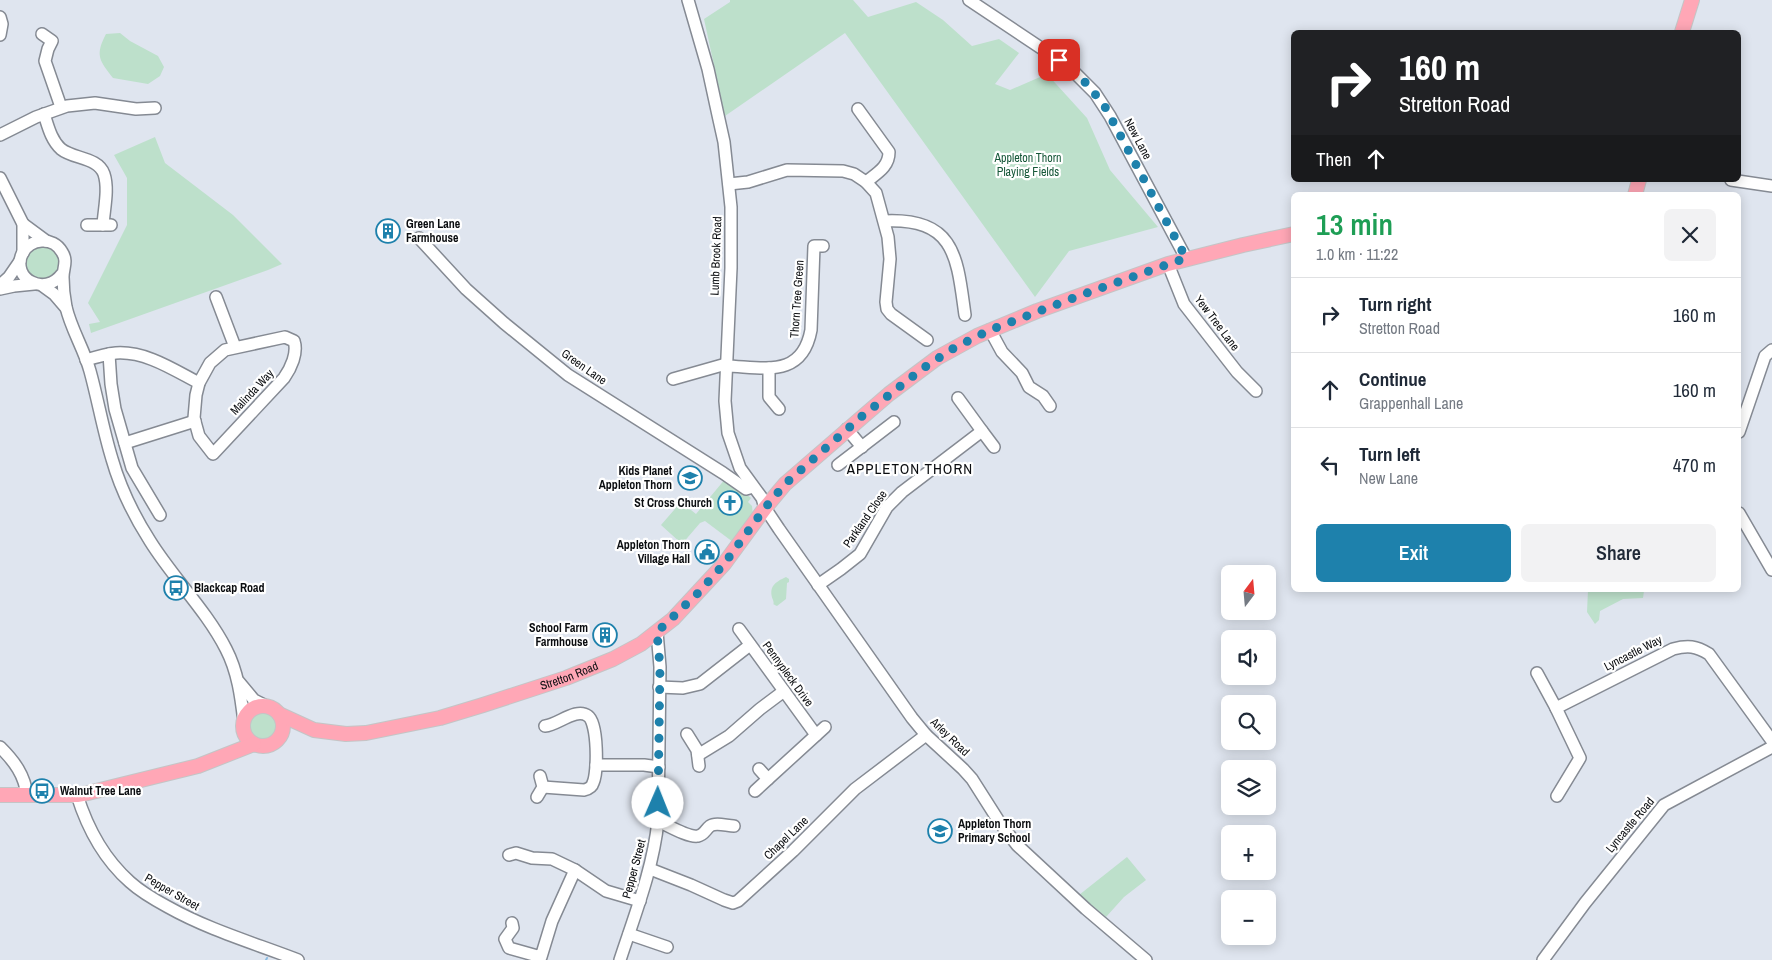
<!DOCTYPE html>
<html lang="en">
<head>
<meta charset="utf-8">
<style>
  :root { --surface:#fff; --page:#f2f2f3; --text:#1f2937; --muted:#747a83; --line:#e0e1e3; --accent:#1e81ac }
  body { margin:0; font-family:"Archivo Narrow",sans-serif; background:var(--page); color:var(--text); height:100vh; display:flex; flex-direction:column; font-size:19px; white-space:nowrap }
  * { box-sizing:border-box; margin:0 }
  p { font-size:16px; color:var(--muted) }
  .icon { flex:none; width:28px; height:28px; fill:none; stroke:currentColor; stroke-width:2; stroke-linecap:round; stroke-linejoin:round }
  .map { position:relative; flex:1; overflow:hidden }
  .side { position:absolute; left:1291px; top:192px; width:450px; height:400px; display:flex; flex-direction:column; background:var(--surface); border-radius:8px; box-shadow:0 2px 12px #0003 }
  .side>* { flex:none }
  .hud { position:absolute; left:1291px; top:30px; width:450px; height:152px; border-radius:8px; box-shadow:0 2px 12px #0003; background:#202124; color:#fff; overflow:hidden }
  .needle { width:32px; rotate:16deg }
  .tools { position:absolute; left:1221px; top:565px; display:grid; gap:10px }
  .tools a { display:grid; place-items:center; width:55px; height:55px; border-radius:8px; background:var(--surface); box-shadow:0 2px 12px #0003; font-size:25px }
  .pin { position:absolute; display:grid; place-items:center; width:42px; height:42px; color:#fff; margin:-21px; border-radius:10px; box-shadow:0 2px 8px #0006 }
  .me { position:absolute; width:55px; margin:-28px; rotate:1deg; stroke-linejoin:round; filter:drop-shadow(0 0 4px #0008) }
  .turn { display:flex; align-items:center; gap:18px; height:105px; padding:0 25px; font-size:22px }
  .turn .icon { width:65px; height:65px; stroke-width:2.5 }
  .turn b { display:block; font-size:35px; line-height:42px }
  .then { display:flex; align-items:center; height:48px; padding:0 25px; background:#0003; gap:10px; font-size:19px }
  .round { display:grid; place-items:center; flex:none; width:52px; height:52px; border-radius:8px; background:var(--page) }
  .summary { display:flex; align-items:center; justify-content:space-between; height:85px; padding:0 25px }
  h1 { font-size:30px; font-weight:600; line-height:38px; color:#1e9e55 }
  .cta { display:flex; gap:10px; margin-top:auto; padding:10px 25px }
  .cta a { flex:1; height:58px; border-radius:8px; background:var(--accent); color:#fff; font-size:20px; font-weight:600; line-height:58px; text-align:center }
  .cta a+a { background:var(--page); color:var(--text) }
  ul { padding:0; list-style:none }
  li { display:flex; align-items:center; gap:15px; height:75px; padding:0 25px; border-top:1px solid var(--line) }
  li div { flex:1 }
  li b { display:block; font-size:19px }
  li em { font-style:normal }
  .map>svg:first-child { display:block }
  .green { fill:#bde0cb }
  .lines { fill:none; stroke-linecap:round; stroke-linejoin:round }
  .stream { stroke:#8bbce2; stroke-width:2 }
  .minor-casing { stroke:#858a93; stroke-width:14 }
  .major-casing { stroke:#c4c5c6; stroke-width:16 }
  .minor { stroke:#fff; stroke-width:11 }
  .major { stroke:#ffa7b6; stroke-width:14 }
  .route { stroke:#1e81ac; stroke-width:9; stroke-dasharray:0 16.2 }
  .labels { text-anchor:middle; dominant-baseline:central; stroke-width:4.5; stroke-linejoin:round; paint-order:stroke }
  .street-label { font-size:12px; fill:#0b0d10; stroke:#fff }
  .park-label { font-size:12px; fill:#155738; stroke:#fff }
  .poi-label { font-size:12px; font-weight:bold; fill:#0b0d10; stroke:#fff; text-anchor:start }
  .quarter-label { font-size:15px; letter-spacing:1px; fill:#0b0d10; stroke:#fff }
</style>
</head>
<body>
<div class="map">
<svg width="1772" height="960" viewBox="0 0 1772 960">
  <rect width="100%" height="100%" fill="#dfe5ef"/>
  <g class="green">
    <polygon points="730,0 853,0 868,17 916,2 943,20 972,46 999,39 1019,53 995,84 1010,90 1047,74 1087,118 1110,170 1158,227 1069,251 1035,297 845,33 725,116 704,19 730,2"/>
    <path d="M120,33L130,41L158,56L164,67L160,76L148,84L113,78C99,60 95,55 106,34Z"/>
    <polygon points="155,137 165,163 233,215 282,264 268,270 91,333 89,324 100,322 88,303 127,225 127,178 114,155"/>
    <path d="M43,244C57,250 61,255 59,270L46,281L30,277L24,267L28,251Z"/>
    <polygon points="726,478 751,498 748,502 752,506 753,515 733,542 705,521 700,523 682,544 661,525 681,502 696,514"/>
    <path d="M786,577L789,579V582L787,583L786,599L777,606C771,603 775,606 773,600C768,587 775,582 786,577Z"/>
    <polygon points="1588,590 1640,590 1644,591 1643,598 1623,599 1600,611 1599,620 1595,624 1587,612"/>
    <circle cx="262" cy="726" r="16"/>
    <polygon points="1127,857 1146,880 1124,897 1106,917 1079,895"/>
  </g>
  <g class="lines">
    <polyline class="stream" points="266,960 267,958"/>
    <g class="minor-casing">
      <g id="minor">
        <polyline points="688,0 708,69 718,115 724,142 731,207 731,268 725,401 728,433 740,468 762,498 765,508 779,529 912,718 926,735 963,769 972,779 1000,823 1017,845 1086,909 1146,960"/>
        <polyline points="969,0 1059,60 1074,72 1095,93 1110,116 1186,258"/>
        <polyline points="0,17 2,24 0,35"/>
        <polyline points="42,34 52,41 48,49 45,61 61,107"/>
        <path d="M858,109L889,152C889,167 877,173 866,182"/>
        <path d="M44,114C48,126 51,140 61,149C73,159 98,157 104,174C109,189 104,209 103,225"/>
        <polyline points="0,135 36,117 67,106 95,103 136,109 155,108"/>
        <polyline points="0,178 23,224 23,253"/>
        <polyline points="1731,180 1772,186"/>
        <polyline points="729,184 748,182 787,170 843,171 854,174 866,182 876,193 888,237 890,259 886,302 887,309 891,314 927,340"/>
        <path d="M885,221C956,218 957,258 965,315"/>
        <polyline points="23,224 46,241"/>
        <polyline points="87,225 111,225"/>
        <polyline points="419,238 466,289 504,323 568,375 723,473 746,489 753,487"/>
        <polyline points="1168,264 1184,304 1237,372 1256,391"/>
        <path d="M62,274C45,297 11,279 22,254C30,238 53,236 62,252C68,261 63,268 63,277C63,287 64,297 66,307C71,329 84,349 90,371C98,400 103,430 112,459C120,487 134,516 150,541C173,578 206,610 226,649C238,672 241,697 244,722"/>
        <polyline points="0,285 9,277 20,261"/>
        <polyline points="43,286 54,294 66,308"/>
        <polyline points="0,289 14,286 34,284"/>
        <polyline points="216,297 235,347"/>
        <polyline points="990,330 1002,352 1022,373 1029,387 1043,396 1050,406"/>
        <path d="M285,337L294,341C298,353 291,368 284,378L213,454L199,436L194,418L196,395L199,383L210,363L225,350Z"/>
        <polyline points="109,354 111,384 115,409 132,468 160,515"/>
        <path d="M86,360C96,357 106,354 116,353C146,351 174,370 199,383"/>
        <path d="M726,366C763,367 802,379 811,330L814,246H823"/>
        <polyline points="769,368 769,397 779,409"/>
        <polyline points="673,379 726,364"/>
        <polyline points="958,398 982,431"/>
        <polyline points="847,429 862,447"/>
        <polyline points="1739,432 1765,356 1772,350"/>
        <polyline points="125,443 195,421"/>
        <polyline points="838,465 894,422"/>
        <polyline points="1739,513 1772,570"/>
        <polyline points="818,585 841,569 860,554 887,507 902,492 982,431 994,447"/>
        <polyline points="739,629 816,735"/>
        <polyline points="1537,673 1556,708 1580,758 1557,796"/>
        <polyline points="239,682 254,700 266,706"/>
        <polyline points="659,687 683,688 700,684 750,645"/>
        <path d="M1556,708L1673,649C1688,645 1696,646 1709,654L1772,741"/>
        <polyline points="687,734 697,750 699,766"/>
        <path d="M0,747C14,761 25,775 27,796"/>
        <polyline points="698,755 729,736 760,709 784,691"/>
        <polyline points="596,765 644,765 659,767"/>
        <polyline points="768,779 825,727"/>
        <path d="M543,787L584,790C588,789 592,787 593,783C598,772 598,723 588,716C576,707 558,725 545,726"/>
        <polyline points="755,791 768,779 759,769"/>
        <path d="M77,795C87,827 104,859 130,882C141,892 155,900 168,907C209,930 254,943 298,960"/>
        <polyline points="537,797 543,787 540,776"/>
        <path d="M658,821C667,825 689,838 698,836C704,835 706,829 710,826C716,822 727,826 734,826"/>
        <polyline points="509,855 516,853 532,858 552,859 575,870 606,891 640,901"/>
        <polyline points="650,869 691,885 724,900 733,903 738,901 793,851 855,789 926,735"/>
        <polyline points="512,923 513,928 505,939 509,948 541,957 552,921 575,870"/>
        <polyline points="629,934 667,947"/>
        <path d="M620,960C635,914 653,869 658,821L660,667L657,632"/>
        <polyline points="1543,960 1585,903 1664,805 1772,747"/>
      </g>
    </g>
    <g class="major-casing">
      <g id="major">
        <polyline points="1682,32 1692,0"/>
        <polyline points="1635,195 1639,180"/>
        <circle cx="263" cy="726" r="20"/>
        <path id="s1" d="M279,714L314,730L346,734L366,733L440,718L483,705L566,678L613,659L641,644L673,619L724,564L765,508L785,484L889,394L937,358L977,336L1037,311L1168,264L1243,245L1294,234"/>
        <polyline points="0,795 77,795 88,793 198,766 254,744"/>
      </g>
    </g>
    <use href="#minor" class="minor"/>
    <use href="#major" class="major"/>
  </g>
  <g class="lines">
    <polyline class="route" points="658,803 660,667 657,632 698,593 724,564 765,508 785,484 861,417 922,369 954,348 990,330 1084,294 1186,258 1104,105 1086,83 1059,60"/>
  </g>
  <defs>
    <g id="building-ring" transform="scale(1.25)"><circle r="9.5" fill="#fff" stroke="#1e81ac" stroke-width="1.5"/><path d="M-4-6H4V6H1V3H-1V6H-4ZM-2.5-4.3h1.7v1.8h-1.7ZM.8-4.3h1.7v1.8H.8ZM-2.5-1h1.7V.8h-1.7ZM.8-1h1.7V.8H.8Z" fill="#1e81ac"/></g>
    <g id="school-ring" transform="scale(1.25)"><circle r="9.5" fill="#fff" stroke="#1e81ac" stroke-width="1.5"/><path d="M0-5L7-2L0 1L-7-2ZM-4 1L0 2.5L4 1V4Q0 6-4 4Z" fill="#1e81ac"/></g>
    <g id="church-ring" transform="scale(1.25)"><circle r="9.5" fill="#fff" stroke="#1e81ac" stroke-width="1.5"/><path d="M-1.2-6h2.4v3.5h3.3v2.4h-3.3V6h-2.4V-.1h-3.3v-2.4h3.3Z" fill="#1e81ac"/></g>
    <g id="civic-ring" transform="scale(1.25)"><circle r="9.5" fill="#fff" stroke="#1e81ac" stroke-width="1.5"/><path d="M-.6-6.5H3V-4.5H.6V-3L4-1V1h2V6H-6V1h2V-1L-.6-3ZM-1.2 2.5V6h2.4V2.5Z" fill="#1e81ac"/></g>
    <g id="bus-ring" transform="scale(1.25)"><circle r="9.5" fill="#fff" stroke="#1e81ac" stroke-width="1.5"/><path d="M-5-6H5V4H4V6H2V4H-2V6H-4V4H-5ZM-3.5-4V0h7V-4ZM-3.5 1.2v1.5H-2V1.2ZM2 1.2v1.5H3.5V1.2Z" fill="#1e81ac"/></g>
  </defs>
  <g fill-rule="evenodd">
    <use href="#building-ring" x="388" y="231"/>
    <use href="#school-ring" x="690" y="478"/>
    <use href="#church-ring" x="730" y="503"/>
    <use href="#civic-ring" x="707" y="552"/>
    <use href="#bus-ring" x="176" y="588"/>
    <use href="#building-ring" x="605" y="635"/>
    <use href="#bus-ring" x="42" y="791"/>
    <use href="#school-ring" x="940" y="831"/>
  </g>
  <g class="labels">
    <g class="street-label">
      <text transform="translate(1138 139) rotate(62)">New Lane</text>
      <text transform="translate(716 256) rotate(-88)">Lumb Brook Road</text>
      <text transform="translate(797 299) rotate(-86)">Thorn Tree Green</text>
      <text transform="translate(1217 323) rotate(53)">Yew Tree Lane</text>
      <text transform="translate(584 367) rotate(35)">Green Lane</text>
      <text transform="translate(252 392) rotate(-47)">Malinda Way</text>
      <text transform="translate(865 519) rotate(-55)">Parkland Close</text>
      <text transform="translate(1633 653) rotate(-27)">Lyncastle Way</text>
      <text transform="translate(788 674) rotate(54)">Pennypleck Drive</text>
      <text stroke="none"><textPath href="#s1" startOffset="302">Stretton Road</textPath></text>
      <text transform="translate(950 737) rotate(44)">Arley Road</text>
      <text transform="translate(1630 825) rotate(-50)">Lyncastle Road</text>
      <text transform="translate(786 838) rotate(-44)">Chapel Lane</text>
      <text transform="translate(634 869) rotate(-75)">Pepper Street</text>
      <text transform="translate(172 892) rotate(30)">Pepper Street</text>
    </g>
    <g class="park-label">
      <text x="1028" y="158">Appleton Thorn<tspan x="1028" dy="14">Playing Fields</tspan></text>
    </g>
    <g class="poi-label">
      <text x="406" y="224">Green Lane<tspan x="406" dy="14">Farmhouse</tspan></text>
      <text x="672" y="471" text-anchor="end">Kids Planet<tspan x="672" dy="14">Appleton Thorn</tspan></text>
      <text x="712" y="503" text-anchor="end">St Cross Church</text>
      <text x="690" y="545" text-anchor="end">Appleton Thorn<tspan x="690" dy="14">Village Hall</tspan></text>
      <text x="194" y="588">Blackcap Road</text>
      <text x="588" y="628" text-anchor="end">School Farm<tspan x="588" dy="14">Farmhouse</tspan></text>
      <text x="60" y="791">Walnut Tree Lane</text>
      <text x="958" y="824">Appleton Thorn<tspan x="958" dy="14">Primary School</tspan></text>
    </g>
    <g class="quarter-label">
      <text x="910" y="468">APPLETON THORN</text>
    </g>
  </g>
</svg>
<div class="tools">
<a><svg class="needle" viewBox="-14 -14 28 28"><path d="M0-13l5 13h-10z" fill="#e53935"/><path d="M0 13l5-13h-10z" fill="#747a83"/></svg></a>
<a><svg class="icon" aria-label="sound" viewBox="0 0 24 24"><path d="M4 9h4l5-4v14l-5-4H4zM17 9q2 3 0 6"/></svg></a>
<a><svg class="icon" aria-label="search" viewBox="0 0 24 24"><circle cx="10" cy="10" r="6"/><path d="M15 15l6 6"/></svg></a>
<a><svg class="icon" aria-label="layers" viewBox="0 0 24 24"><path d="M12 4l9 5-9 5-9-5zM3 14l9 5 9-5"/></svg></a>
<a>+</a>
<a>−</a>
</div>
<div class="pin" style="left:1059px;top:60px;background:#d93025"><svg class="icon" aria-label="arrive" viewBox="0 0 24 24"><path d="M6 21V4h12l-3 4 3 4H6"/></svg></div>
<svg class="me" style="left:658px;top:803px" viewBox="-20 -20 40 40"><circle r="19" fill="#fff"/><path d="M0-13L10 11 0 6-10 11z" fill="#1e81ac"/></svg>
<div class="hud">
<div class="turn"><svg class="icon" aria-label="right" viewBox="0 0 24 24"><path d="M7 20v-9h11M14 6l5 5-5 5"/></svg><div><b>160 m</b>Stretton Road</div></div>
<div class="then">Then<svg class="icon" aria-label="ahead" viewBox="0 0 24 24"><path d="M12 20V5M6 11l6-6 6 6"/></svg></div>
</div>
<section class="side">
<div class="summary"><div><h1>13 min</h1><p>1.0 km · 11:22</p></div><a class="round"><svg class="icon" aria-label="close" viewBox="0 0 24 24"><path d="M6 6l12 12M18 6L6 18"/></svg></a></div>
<ul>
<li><svg class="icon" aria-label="right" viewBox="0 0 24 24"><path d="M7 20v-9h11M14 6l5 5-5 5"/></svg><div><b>Turn right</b><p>Stretton Road</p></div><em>160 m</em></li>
<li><svg class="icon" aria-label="ahead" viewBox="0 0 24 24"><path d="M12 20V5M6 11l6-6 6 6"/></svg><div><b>Continue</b><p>Grappenhall Lane</p></div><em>160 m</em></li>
<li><svg class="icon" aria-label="left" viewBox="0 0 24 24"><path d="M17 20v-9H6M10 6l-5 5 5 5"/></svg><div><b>Turn left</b><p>New Lane</p></div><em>470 m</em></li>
</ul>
<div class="cta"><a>Exit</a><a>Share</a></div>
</section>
</div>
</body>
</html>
